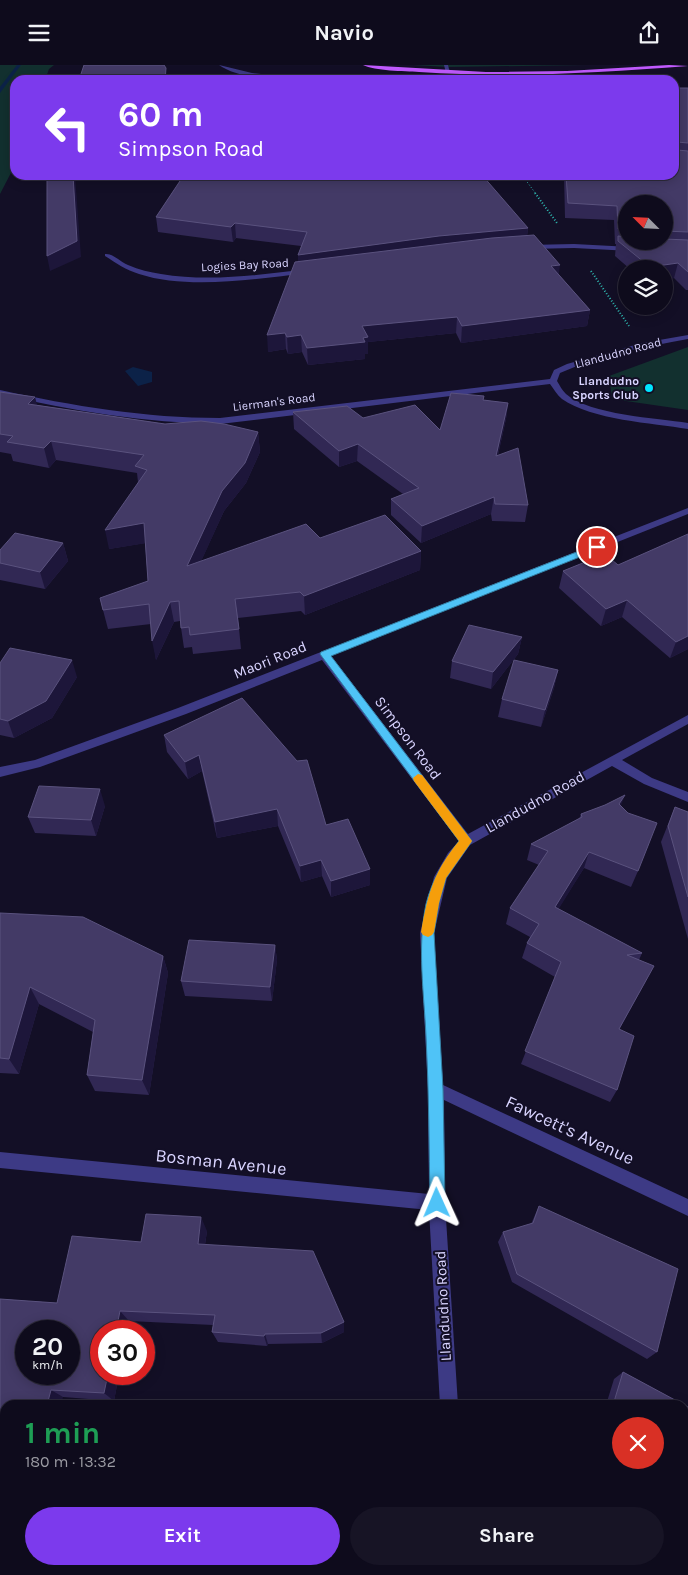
<!DOCTYPE html>
<html lang="en">
<head>
<meta charset="utf-8">
<style>
  :root { --surface:#0e0b1c; --page:#171425; --text:#f1f3f6; --muted:#9b9ba3; --line:#2e2b3b; --accent:#7c3aed }
  body { margin:0; font-family:Karla,sans-serif; background:var(--page); color:var(--text); height:100vh; display:flex; flex-direction:column; font-size:19px; white-space:nowrap }
  * { box-sizing:border-box; margin:0 }
  p { font-size:16px; color:var(--muted) }
  .icon { flex:none; width:28px; height:28px; fill:none; stroke:currentColor; stroke-width:2; stroke-linecap:round; stroke-linejoin:round }
  .map { position:relative; flex:1; overflow:hidden }
  .panel { position:absolute; left:0px; top:1335px; width:689px; height:175px; display:flex; flex-direction:column; background:var(--surface); border-radius:15px 15px 0 0; box-shadow:0 2px 12px #0003,0 0 0 1px var(--line) }
  .panel>* { flex:none }
  .guide { position:absolute; left:10px; top:10px; width:669px; height:105px; border-radius:15px; box-shadow:0 2px 12px #0003,0 0 0 1px var(--line); background:#7c3aed; color:#fff; overflow:hidden }
  .needle { width:32px; rotate:294deg }
  .fabs { position:absolute; left:618px; top:130px; display:grid; gap:10px }
  .fabs a { display:grid; place-items:center; width:55px; height:55px; border-radius:50%; background:var(--surface); box-shadow:0 2px 12px #0003,0 0 0 1px var(--line); font-size:25px }
  .speed { position:absolute; left:15px; top:1255px; display:flex; gap:10px; font-size:25px; font-weight:700; text-align:center }
  .speed>* { display:grid; place-content:center; width:65px; height:65px; border-radius:50%; background:var(--surface); box-shadow:0 2px 12px #0003,0 0 0 1px var(--line); line-height:1 }
  .speed small { font-size:12px; font-weight:400 }
  .speed .limit { border:8px solid #d22; background:#fff; color:#111 }
  .pin { position:absolute; display:grid; place-items:center; width:42px; height:42px; color:#fff; margin:-21px; border:2px solid #fff; border-radius:50%; box-shadow:0 1px 5px #0007 }
  .me { position:absolute; width:55px; margin:-28px; rotate:359deg; stroke-linejoin:round; filter:drop-shadow(0 0 4px #0008) }
  .turn { display:flex; align-items:center; gap:18px; height:105px; padding:0 25px; font-size:22px }
  .turn .icon { width:65px; height:65px; stroke-width:2.5 }
  .turn b { display:block; font-size:35px; line-height:42px }
  .round { display:grid; place-items:center; flex:none; width:52px; height:52px; border-radius:26px; background:var(--page) }
  .overview { display:flex; align-items:center; justify-content:space-between; height:85px; padding:0 25px }
  h1 { font-size:30px; font-weight:700; line-height:38px; color:#1e9e55 }
  .button { display:flex; gap:10px; margin-top:auto; padding:10px 25px }
  .button a { flex:1; height:58px; border-radius:30px; background:var(--accent); color:#fff; font-size:20px; font-weight:700; line-height:58px; text-align:center }
  .button a+a { background:var(--page); color:var(--text) }
  header { display:flex; justify-content:space-between; align-items:center; height:65px; padding:0 25px; background:var(--surface); font-size:22px; font-weight:700 }
  .map>svg:first-child { display:block }
  .green { fill:#12302f }
  .water { fill:#0c2248 }
  .lines { fill:none; stroke-linecap:round; stroke-linejoin:round }
  .stream { fill:#0c2248; fill-rule:evenodd }
  .path-far1 { stroke:#2fb8b0; stroke-width:1; stroke-dasharray:1 2; stroke-linecap:butt }
  .path { stroke:#2fb8b0; stroke-width:2; stroke-dasharray:1 2; stroke-linecap:butt }
  .service { fill:#3d3a85; fill-rule:evenodd }
  .minor { fill:#3d3a85; fill-rule:evenodd }
  .primary { fill:#c25bff; fill-rule:evenodd }
  .wall { fill:#312854; fill-rule:evenodd }
  .shaded-wall { fill:#1d163a }
  .building { fill:#433a66; stroke:#5a527e; fill-rule:evenodd }
  .route { fill:#4fc3f7; stroke:#337fa1 }
  .slow { fill:#f59e0b }
  .poi-dot { fill:#00e5ff; stroke:#130f26; stroke-width:2 }
  .labels { text-anchor:middle; dominant-baseline:central; stroke-width:4; stroke-linejoin:round; paint-order:stroke }
  .far-street-label { font-size:12px; fill:#d9d4ff; stroke:#130f26 }
  .far-poi-label { font-size:12px; font-weight:bold; fill:#d9d4ff; stroke:#130f26; text-anchor:end }
  .street-label { font-size:15px; fill:#d9d4ff; stroke:#130f26 }
  .near-street-label { font-size:18px; fill:#d9d4ff; stroke:#130f26 }
</style>
</head>
<body>
<header><svg class="icon" aria-label="menu" viewBox="0 0 24 24"><path d="M4 6h16M4 12h16M4 18h16"/></svg>Navio<svg class="icon" aria-label="share" viewBox="0 0 24 24"><path d="M12 15V3M7 8l5-5 5 5M5 13v7h14v-7"/></svg></header>
<div class="map">
<svg width="688" height="1510" viewBox="0 0 688 1510">
  <rect width="100%" height="100%" fill="#130f26"/>
  <g class="green">
    <polygon points="0,0 54,0 49,4 45,15 15,15 15,100 0,129"/>
    <polygon points="413,0 586,0 448,2"/>
    <polygon points="688,282 688,345 612,334 609,311"/>
  </g>
  <polygon class="water" points="133,302 152,307 152,317 138,321 125,306"/>
  <g class="lines">
    <polygon class="stream" points="17,0 21,0 0,28 0,22"/>
    <polyline class="path-far1" points="522,110 536,129"/>
    <g class="path">
      <polyline points="535,128 557,158"/>
      <polyline points="591,206 629,261"/>
    </g>
    <polygon class="service" points="444,0 448,0 450,8 446,8"/>
    <g class="minor">
      <path d="M219,0L252,8L319,15C291,15 241,16 219,0Z"/>
      <polygon points="188,9 192,9 197,15 191,15"/>
      <polygon points="574,179 631,182 634,184 631,186 574,183 528,184 525,182 528,180"/>
      <path d="M105,189C113,188 120,197 128,200C139,205 150,207 161,209C209,217 260,210 307,204L310,206L307,208C256,214 188,225 139,209C126,205 116,198 105,191Z"/>
      <path d="M688,270V274C645,282 600,290 560,308L557,316C560,321 562,325 566,329C590,350 657,353 688,358V364C652,358 592,355 562,334C557,330 554,324 550,319L220,359C145,358 73,346 0,329V325C73,341 145,353 220,353L550,314L554,305L567,299L642,278Z"/>
      <polygon points="688,443 688,449 331,591 468,769 688,650 688,659 622,695 652,713 688,727 688,737 644,719 612,701 470,780 447,813 434,868 443,1020 688,1134 688,1151 444,1035 445,1138 458,1340 440,1340 429,1145 0,1103 0,1087 429,1129 428,1024 420,868 434,812 448,788 459,776 322,595 186,649 40,702 0,712 0,702 35,695 178,643"/>
      <polygon points="448,1505 468,1505 469,1510 449,1510"/>
    </g>
    <path class="primary" d="M363,0L486,7L567,6L669,0L688,1C598,8 509,13 419,7C404,6 375,6 363,0Z"/>
  </g>
  <g class="wall">
    <path d="M674,23H688V225H686L674,213L664,215V204H630L615,191L616,179H615L614,155L565,153L564,110H674ZM626,139H664V176H626Z"/>
    <polygon points="156,152 528,163 527,171 559,210 590,245 587,261 461,278 456,268 368,277 368,289 365,289 365,294 308,300 302,287 288,289 286,284 268,287 298,197 301,181 236,173 233,177 158,167"/>
    <polygon points="0,327 37,340 165,359 258,367 260,387 246,418 224,446 201,496 320,473 421,486 420,505 305,550 301,546 238,553 241,584 193,589 192,582 184,583 180,556 174,557 156,595 151,559 108,564 103,545 148,516 145,478 109,484 138,417 137,408 56,395 49,403 13,396 11,389 0,387"/>
    <polygon points="484,331 483,335 508,338 506,354 498,390 528,440 525,457 492,456 491,449 421,478 391,450 391,434 403,429 357,396 339,402 294,364 293,347 363,353 440,365"/>
    <polygon points="63,478 68,496 45,524 0,515 0,485"/>
    <polygon points="605,489 688,584 670,593 622,552 601,561 559,523 563,506"/>
    <polygon points="522,572 518,589 491,624 450,613 452,596"/>
    <polygon points="0,598 77,612 52,653 14,673 0,670"/>
    <polygon points="558,605 554,623 541,662 498,652 502,634"/>
    <polygon points="164,670 326,760 370,804 370,820 331,832 322,811 301,817 278,761 217,773 202,706 188,714 167,687"/>
    <polygon points="105,741 96,771 35,768 28,752"/>
    <polygon points="621,741 638,806 631,822 584,803 558,844 642,888 639,895 646,916 619,964 617,1025 610,1037 521,999 555,912 522,893 527,878 530,872 506,859 510,843 539,800 527,795 531,779 579,754 581,749"/>
    <polygon points="675,742 688,747 688,874 661,777"/>
    <polygon points="0,848 163,891 168,908 149,1030 95,1026 87,1010 93,967 39,939 19,1009 0,1008"/>
    <polygon points="275,880 277,895 272,936 185,931 181,916"/>
    <polygon points="539,1141 657,1287 647,1294 512,1217 498,1177 503,1167 531,1159"/>
    <polygon points="207,1166 205,1180 344,1267 322,1278 268,1279 267,1281 218,1277 212,1267 213,1260 129,1256 127,1266 101,1266 101,1309 119,1309 114,1336 63,1332 5,1340 5,1362 0,1362 0,1234 57,1238 141,1177"/>
    <polygon points="623,1307 688,1342 688,1448 684,1446 684,1340 606,1340 614,1314"/>
  </g>
  <g class="shaded-wall">
    <polygon points="166,3 167,15 165,15"/>
    <polygon points="73,110 75,110 81,192 50,206 47,191"/>
    <polygon points="235,158 236,173 233,177 231,162"/>
    <polygon points="528,163 526,178 298,205 298,190 439,171"/>
    <polygon points="678,198 674,213 664,215 664,204 649,204 650,202"/>
    <polygon points="560,200 558,216 551,201"/>
    <polygon points="590,245 587,261 461,278 462,261"/>
    <polygon points="457,252 456,268 368,277 368,289 365,289 365,294 308,300 307,283 362,261"/>
    <polygon points="285,268 286,284 268,287 267,270"/>
    <polygon points="301,270 302,287 288,289 287,272"/>
    <polygon points="35,332 40,351 28,339"/>
    <polygon points="508,338 506,354 494,407 496,391"/>
    <polygon points="258,367 260,387 246,418 224,446 190,521 187,501 222,426"/>
    <polygon points="51,376 56,395 49,403 44,383"/>
    <polygon points="358,379 357,396 339,402 339,386"/>
    <polygon points="494,432 491,449 421,478 422,461"/>
    <polygon points="144,458 147,478 109,484 105,465"/>
    <polygon points="63,478 68,496 45,524 40,507"/>
    <polygon points="421,486 420,505 305,550 304,531"/>
    <polygon points="627,535 622,552 601,561 606,544"/>
    <polygon points="170,537 174,557 156,595 152,576"/>
    <polygon points="688,571 688,584 670,593 676,577"/>
    <polygon points="522,572 518,589 491,624 493,607"/>
    <polygon points="72,595 77,612 52,653 14,673 8,656"/>
    <polygon points="558,605 554,623 541,662 545,645"/>
    <polygon points="199,690 202,706 188,714 185,697"/>
    <polygon points="100,724 105,741 96,771 91,755"/>
    <polygon points="625,730 619,746 619,739"/>
    <polygon points="277,744 278,761 217,773 215,757"/>
    <polygon points="589,787 584,803 550,858 555,842"/>
    <polygon points="321,795 322,811 301,817 300,801"/>
    <polygon points="370,804 370,820 331,832 331,816"/>
    <polygon points="275,880 277,895 272,936 270,922"/>
    <polygon points="163,891 168,908 149,1030 142,1015"/>
    <polygon points="654,901 646,916 612,978 619,964"/>
    <polygon points="30,922 39,939 19,1009 9,994"/>
    <polygon points="201,1152 207,1166 203,1192 198,1179"/>
    <polygon points="120,1246 129,1256 127,1266 116,1266"/>
    <polygon points="344,1257 344,1267 322,1278 321,1268"/>
    <polygon points="265,1269 268,1279 267,1281 264,1271"/>
    <polygon points="108,1309 119,1309 114,1336 104,1328"/>
    <polygon points="51,1325 63,1332 61,1340 47,1340"/>
    <polygon points="295,1505 297,1505 297,1510 294,1510"/>
  </g>
  <g class="building">
    <polygon points="84,0 164,0 166,3 165,15 79,15"/>
    <polygon points="674,23 688,23 688,78 677,77 675,83 677,85 688,86 688,167 664,166 664,139 626,139 626,164 618,164 617,141 568,138 566,110 674,110"/>
    <polygon points="47,110 73,110 77,176 47,191"/>
    <polygon points="184,110 482,110 528,163 439,171 298,190 307,167 235,158 231,162 156,152"/>
    <polygon points="534,170 560,200 551,201 590,245 462,261 457,252 362,261 368,272 363,273 365,277 307,283 301,270 287,272 285,268 267,270 295,197 492,173"/>
    <polygon points="618,171 626,172 626,176 664,176 664,174 688,175 688,207 678,198 650,202 618,176"/>
    <polygon points="0,327 35,332 28,339 165,359 201,356 224,359 258,367 245,398 222,426 187,501 306,459 320,473 385,450 421,486 304,531 300,527 235,534 239,564 190,570 189,562 181,563 179,536 170,537 152,576 149,539 103,545 100,533 148,516 144,458 105,465 147,405 135,401 144,390 51,376 44,383 7,377 13,371 0,369"/>
    <polygon points="451,328 484,331 483,335 508,338 496,391 518,383 528,440 495,439 494,432 422,461 391,434 419,423 358,379 339,386 293,347 347,341 363,353 415,340 440,365"/>
    <polygon points="15,468 63,478 40,507 0,498 0,485"/>
    <polygon points="688,469 688,571 676,577 627,535 606,544 563,506 605,489 618,500"/>
    <polygon points="469,560 522,572 493,607 452,596"/>
    <polygon points="10,583 72,595 46,636 8,656 0,654 0,598"/>
    <polygon points="514,595 558,605 545,645 502,634"/>
    <polygon points="242,633 297,696 307,695 326,760 348,754 370,804 331,816 321,795 300,801 277,744 215,757 199,690 185,697 164,670"/>
    <polygon points="39,721 100,724 91,755 28,752"/>
    <polygon points="625,730 619,739 628,748 657,758 638,806 589,787 555,842 642,888 627,890 654,901 619,964 634,971 617,1025 525,986 561,897 527,878 539,859 510,843 548,786 531,779 582,752 581,749 605,740"/>
    <polygon points="675,742 688,747 688,832 668,761"/>
    <polygon points="0,848 83,852 163,891 142,1015 87,1010 95,955 30,922 9,994 0,993"/>
    <polygon points="189,875 275,880 270,922 181,916"/>
    <polygon points="539,1141 678,1204 657,1287 517,1209 503,1167 533,1158"/>
    <path d="M146,1149L201,1152L198,1179L313,1186L344,1257L321,1268L265,1269L264,1271L212,1267L215,1250L120,1246L116,1266H101V1309H108L104,1328L51,1325L47,1340H5V1357L0,1356V1234L57,1238L72,1171L141,1177ZM26,1266H69V1309H26Z"/>
    <polygon points="623,1307 688,1342 688,1440 684,1437 684,1340 613,1340"/>
    <polygon points="93,1505 295,1505 294,1510 92,1510"/>
  </g>
  <path class="route" d="M597,479L602,482L600,484L331,591L472,776L446,813L439,838L434,868L443,1024L445,1138L443,1144L437,1146L432,1144L430,1138C429,1083 429,1027 426,971C424,928 417,882 426,839C432,815 444,795 459,776L320,589L321,587Z"/>
  <path class="slow" d="M418,709L422,710L472,776L446,813L439,838L434,867L432,870L428,872L423,870L421,867C428,828 434,806 459,776L414,716L413,713Z"/>
  <circle class="poi-dot" cx="649" cy="323" r="5"/>
  <g class="labels">
    <g class="far-street-label">
      <text transform="translate(245 200) rotate(-3)">Logies Bay Road</text>
      <text transform="translate(618 288) rotate(-15)">Llandudno Road</text>
      <text transform="translate(274 337) rotate(-7)">Lierman's Road</text>
    </g>
    <g class="far-poi-label">
      <text x="639" y="316">Llandudno<tspan x="639" dy="14">Sports Club</tspan></text>
    </g>
    <g class="street-label">
      <text transform="translate(270 595) rotate(-22)">Maori Road</text>
      <text transform="translate(408 673) rotate(53)">Simpson Road</text>
      <text transform="translate(535 737) rotate(-29)">Llandudno Road</text>
      <text transform="translate(443 1241) rotate(-93)">Llandudno Road</text>
    </g>
    <g class="near-street-label">
      <text transform="translate(570 1065) rotate(25)">Fawcett's Avenue</text>
      <text transform="translate(221 1097) rotate(6)">Bosman Avenue</text>
    </g>
  </g>
</svg>
<div class="fabs">
<a><svg class="needle" viewBox="-14 -14 28 28"><path d="M0-13l5 13h-10z" fill="#e53935"/><path d="M0 13l5-13h-10z" fill="#9b9ba3"/></svg></a>
<a><svg class="icon" aria-label="layers" viewBox="0 0 24 24"><path d="M12 4l9 5-9 5-9-5zM3 14l9 5 9-5"/></svg></a>
</div>
<div class="speed"><div>20<small>km/h</small></div><div class="limit">30</div></div>
<div class="pin" style="left:597px;top:482px;background:#d93025"><svg class="icon" aria-label="arrive" viewBox="0 0 24 24"><path d="M6 21V4h12l-3 4 3 4H6"/></svg></div>
<svg class="me" style="left:437px;top:1138px" viewBox="-20 -20 40 40"><path d="M0-17L14 15 0 8-14 15z" fill="#4fc3f7" stroke="#fff" stroke-width="4"/></svg>
<div class="guide">
<div class="turn"><svg class="icon" aria-label="left" viewBox="0 0 24 24"><path d="M17 20v-9H6M10 6l-5 5 5 5"/></svg><div><b>60 m</b>Simpson Road</div></div>
</div>
<section class="panel">
<div class="overview"><div><h1>1 min</h1><p>180 m · 13:32</p></div><a class="round" style="background:#d93025;color:#fff"><svg class="icon" aria-label="close" viewBox="0 0 24 24"><path d="M6 6l12 12M18 6L6 18"/></svg></a></div>
<div class="button"><a>Exit</a><a>Share</a></div>
</section>
</div>
</body>
</html>
